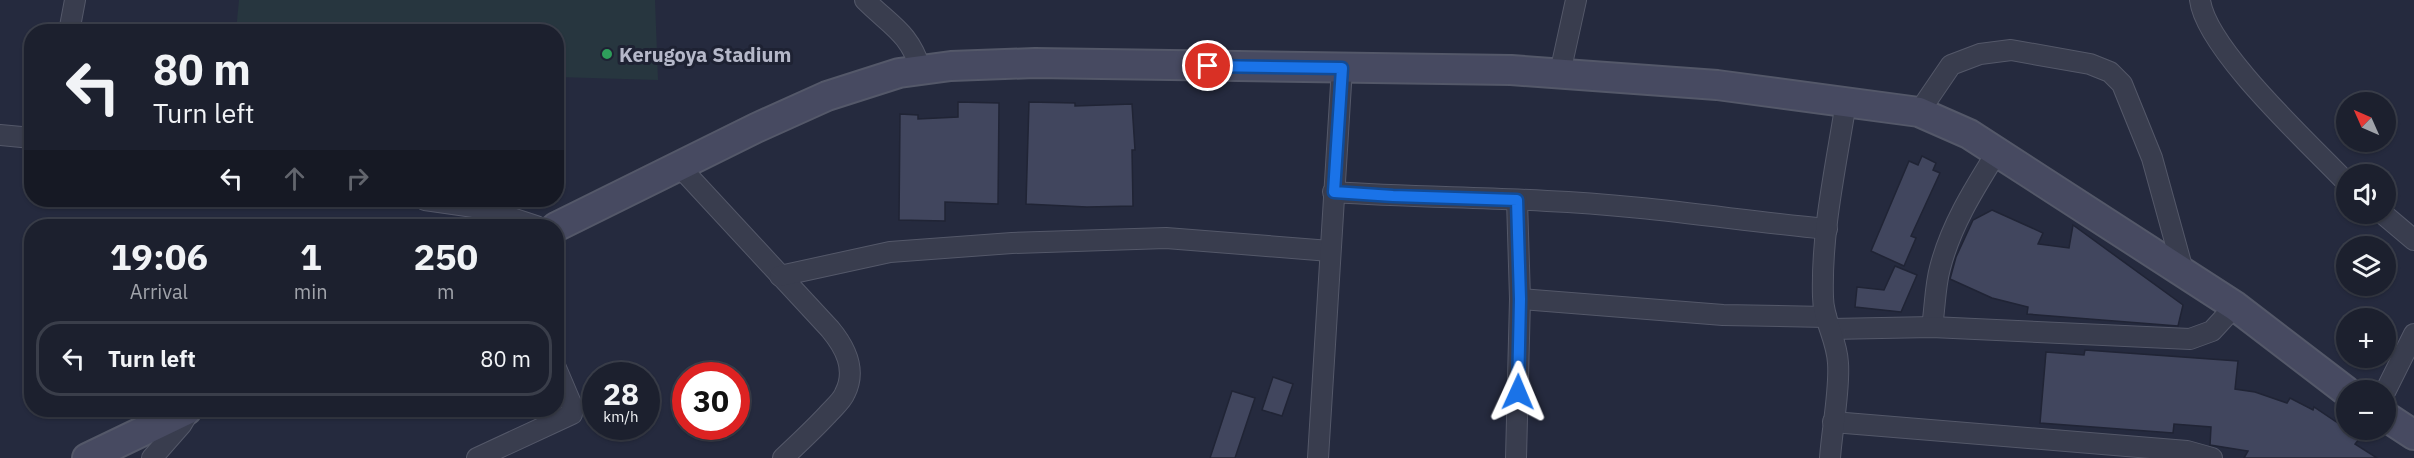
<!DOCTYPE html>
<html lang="en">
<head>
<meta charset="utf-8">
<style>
  :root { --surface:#1c202e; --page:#252836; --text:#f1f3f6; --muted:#a0a3aa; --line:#3a3e4a }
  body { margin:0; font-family:"IBM Plex Sans",sans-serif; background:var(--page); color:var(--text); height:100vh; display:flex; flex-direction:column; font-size:22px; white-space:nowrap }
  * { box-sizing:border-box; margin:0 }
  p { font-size:20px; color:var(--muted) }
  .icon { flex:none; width:33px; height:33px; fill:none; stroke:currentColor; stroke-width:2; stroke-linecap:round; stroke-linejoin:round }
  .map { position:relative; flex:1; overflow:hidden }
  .panel { position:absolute; left:24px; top:219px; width:540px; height:198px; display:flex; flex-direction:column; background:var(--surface); border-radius:24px; box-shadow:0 2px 4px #0004,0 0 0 2px var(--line) }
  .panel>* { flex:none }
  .guide { position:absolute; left:24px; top:24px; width:540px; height:183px; border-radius:24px; box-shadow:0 2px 4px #0004,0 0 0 2px var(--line); background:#1c202e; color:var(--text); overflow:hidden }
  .needle { width:39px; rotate:315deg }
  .buttons { position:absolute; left:2336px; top:92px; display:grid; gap:12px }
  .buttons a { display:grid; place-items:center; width:60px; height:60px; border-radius:50%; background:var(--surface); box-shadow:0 2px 4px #0004,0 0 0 2px var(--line); font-size:30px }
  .speed { position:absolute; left:582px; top:362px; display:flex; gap:12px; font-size:30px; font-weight:700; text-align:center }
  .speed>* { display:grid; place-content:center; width:78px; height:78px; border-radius:50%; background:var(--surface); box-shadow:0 2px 4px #0004,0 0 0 2px var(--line); line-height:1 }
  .speed small { font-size:15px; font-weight:400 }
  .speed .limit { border:9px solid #d22; background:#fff; color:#111 }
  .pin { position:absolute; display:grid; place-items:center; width:51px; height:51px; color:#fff; margin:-26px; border:3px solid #fff; border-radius:50%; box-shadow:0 2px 6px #0007 }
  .me { position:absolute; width:66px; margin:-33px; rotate:1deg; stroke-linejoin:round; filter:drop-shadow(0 0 4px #0008) }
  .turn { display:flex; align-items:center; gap:21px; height:126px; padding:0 30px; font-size:27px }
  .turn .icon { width:78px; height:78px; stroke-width:2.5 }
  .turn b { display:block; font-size:42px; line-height:51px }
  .lanes { display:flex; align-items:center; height:57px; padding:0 30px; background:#0003; justify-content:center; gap:30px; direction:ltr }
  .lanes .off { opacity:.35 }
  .eta { display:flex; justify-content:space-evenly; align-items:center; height:102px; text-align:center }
  .eta b { font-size:36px; font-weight:700; line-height:42px }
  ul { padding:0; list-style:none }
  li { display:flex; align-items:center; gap:18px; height:75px; margin:0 12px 9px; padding:0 18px; border:3px solid var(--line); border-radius:24px }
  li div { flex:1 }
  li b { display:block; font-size:22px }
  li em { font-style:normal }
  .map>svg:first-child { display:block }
  .green { fill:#27363f }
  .building { fill:#41465e; stroke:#202435; stroke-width:1.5 }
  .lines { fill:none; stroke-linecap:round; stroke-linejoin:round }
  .minor-casing { stroke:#545869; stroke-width:22 }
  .secondary-casing { stroke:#545869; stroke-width:32 }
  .minor { stroke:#393d4e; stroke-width:20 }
  .secondary { stroke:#474a61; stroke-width:28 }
  .route-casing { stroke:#114b97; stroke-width:15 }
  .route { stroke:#1a73e8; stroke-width:10 }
  .leisure-dot { fill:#2e9e5b; stroke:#1e2233; stroke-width:2 }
  .labels { text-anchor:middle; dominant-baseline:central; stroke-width:6; stroke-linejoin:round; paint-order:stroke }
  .poi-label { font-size:20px; font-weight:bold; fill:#b5b8c9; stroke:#1e2233; text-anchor:start }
</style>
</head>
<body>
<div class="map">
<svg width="2414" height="458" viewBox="0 0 2414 458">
  <rect width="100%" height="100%" fill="#252a3e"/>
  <polygon class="green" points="239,0 655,0 658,80 557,77 556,32 236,31"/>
  <g class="building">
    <polygon points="958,102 999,103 998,204 945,202 945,221 899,220 900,114 918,115 918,119 958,117"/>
    <polygon points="1029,102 1075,103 1075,106 1132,104 1135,150 1132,150 1133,206 1087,207 1026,204"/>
    <polygon points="1922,156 1936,163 1933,170 1940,173 1911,236 1916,238 1904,266 1871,251 1909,161 1918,165"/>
    <polygon points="1992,210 2043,233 2038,244 2069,248 2073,225 2183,305 2178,326 2027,314 2028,307 1992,298 1950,279 1956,257 1973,220"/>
    <polygon points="1895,266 1917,275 1901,312 1855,307 1857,287 1884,290"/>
    <polygon points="2085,350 2238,361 2235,389 2255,392 2287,403 2290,398 2313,410 2314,407 2360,438 2355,444 2377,458 2244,458 2248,451 2210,445 2211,427 2174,424 2173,433 2040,423 2046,352 2084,355"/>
    <polygon points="1273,377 1293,384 1282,416 1262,410"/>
    <polygon points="1232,391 1255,398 1235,458 1210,458"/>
  </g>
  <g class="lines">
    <g class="minor-casing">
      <g id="minor">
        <path d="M865,0C891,26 909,32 921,70"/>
        <path d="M2200,0C2206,49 2310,144 2346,182"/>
        <polyline points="69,32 75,0"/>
        <polyline points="1560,73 1576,0"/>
        <polyline points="1919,112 1951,65 1980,54 2011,50 2090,64 2110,72 2122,84 2152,158 2184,274"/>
        <polyline points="0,135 32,138"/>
        <path d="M680,167L830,329C845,347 857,369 845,393C842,401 833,408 827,415C813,430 798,444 783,458"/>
        <path d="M1333,192C1405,197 1476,197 1547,201C1641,205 1734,220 1827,229"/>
        <polyline points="425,200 481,208 536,226"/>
        <polyline points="2382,213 2414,240"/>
        <polyline points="780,276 890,252 1012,243 1166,238 1330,251"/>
        <polyline points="1520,299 1723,315 1826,317"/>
        <path d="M1932,327C1935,308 1935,286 1940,268C1951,225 1974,189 1997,152"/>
        <polyline points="1831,329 1932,327 2190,339 2212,331 2235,306"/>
        <polyline points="2385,392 2414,334"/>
        <polyline points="1833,422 2187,451 2212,458"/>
        <polyline points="152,458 181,425 190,410"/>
        <polyline points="477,458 572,414 573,408 556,368"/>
        <polyline points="1318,458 1342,68"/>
        <polyline points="1516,458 1520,299 1517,200"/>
        <path d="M1830,458C1832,429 1840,390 1838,363C1837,339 1823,320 1823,297C1821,232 1836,166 1846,102"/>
      </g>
    </g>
    <g class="secondary-casing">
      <g id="secondary">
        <polyline points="556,227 756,128 827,96 899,73 951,66 1035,63 1511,70 1717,85 1919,112 1969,134 2235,306 2346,391"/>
        <polyline points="2385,416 2414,435"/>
        <polyline points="87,458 187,410"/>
      </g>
    </g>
    <use href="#minor" class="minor"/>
    <use href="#secondary" class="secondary"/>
  </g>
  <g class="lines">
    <g class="route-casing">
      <polyline id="route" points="1208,66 1342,68 1334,192 1393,196 1517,200 1520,299 1518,392"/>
    </g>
    <use href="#route" class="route"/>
  </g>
  <circle class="leisure-dot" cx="607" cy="54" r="6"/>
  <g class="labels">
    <g class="poi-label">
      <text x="619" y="54">Kerugoya Stadium</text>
    </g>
  </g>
</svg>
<div class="buttons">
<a><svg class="needle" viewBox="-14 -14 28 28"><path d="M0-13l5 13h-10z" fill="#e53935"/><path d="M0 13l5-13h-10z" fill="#a0a3aa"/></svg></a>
<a><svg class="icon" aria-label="sound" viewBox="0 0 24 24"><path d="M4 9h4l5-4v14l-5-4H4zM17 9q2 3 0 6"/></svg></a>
<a><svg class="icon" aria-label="layers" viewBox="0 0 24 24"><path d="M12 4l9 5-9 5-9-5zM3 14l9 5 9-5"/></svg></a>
<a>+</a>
<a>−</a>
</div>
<div class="speed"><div>28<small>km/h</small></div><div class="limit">30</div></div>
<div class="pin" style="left:1208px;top:66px;background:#d93025"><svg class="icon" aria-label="arrive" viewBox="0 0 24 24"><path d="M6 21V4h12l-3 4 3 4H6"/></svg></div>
<svg class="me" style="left:1518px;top:392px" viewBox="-20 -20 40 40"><path d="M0-17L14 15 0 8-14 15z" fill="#1a73e8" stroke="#fff" stroke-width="4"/></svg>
<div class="guide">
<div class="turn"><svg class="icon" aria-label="left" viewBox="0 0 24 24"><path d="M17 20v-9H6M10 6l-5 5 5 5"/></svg><div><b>80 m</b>Turn left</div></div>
<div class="lanes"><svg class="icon" aria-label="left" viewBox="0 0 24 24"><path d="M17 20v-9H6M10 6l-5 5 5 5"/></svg><svg class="icon off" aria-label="ahead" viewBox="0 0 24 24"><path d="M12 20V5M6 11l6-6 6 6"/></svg><svg class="icon off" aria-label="right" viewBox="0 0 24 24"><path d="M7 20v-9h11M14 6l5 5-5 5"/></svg></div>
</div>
<section class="panel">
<div class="eta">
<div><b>19:06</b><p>Arrival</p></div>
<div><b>1</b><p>min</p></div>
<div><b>250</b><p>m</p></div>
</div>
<ul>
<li><svg class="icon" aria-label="left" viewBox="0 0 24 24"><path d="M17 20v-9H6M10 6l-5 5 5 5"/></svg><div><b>Turn left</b></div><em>80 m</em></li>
</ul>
</section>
</div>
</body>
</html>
